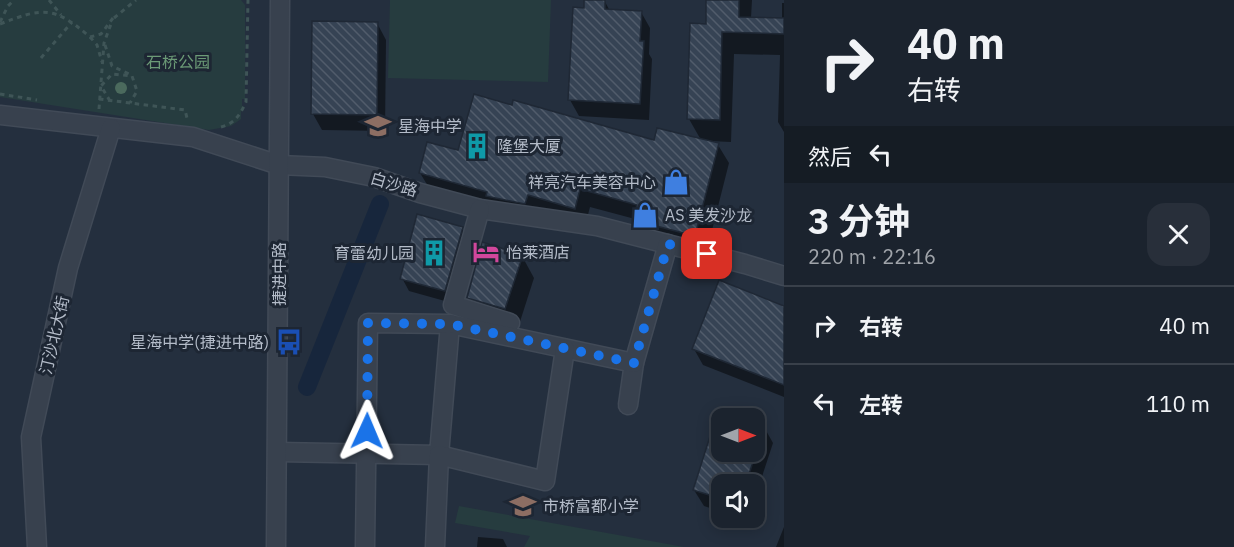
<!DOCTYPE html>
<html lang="zh">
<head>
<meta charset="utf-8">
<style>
  :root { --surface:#1b232e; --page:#282f3a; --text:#f1f3f6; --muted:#a0a4aa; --line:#39404a }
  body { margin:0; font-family:"IBM Plex Sans","Noto Sans SC",sans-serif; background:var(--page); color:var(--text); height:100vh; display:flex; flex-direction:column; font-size:22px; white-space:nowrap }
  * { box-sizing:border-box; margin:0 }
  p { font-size:20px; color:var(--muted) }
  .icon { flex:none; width:33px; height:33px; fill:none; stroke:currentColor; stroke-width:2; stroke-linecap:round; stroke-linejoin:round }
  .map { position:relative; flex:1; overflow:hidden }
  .details { display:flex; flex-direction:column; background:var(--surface); width:450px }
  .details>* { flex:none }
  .top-card { background:#1b232e; color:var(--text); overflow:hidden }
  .needle { width:39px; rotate:90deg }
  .controls { position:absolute; left:711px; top:408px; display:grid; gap:12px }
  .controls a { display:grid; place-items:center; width:54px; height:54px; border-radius:12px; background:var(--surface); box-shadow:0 3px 15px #0003,0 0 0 2px var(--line); font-size:30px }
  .pin { position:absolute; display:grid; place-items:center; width:51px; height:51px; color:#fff; margin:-26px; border-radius:12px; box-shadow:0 3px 9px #0006 }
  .me { position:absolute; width:66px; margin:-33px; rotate:1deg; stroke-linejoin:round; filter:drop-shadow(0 0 4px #0008) }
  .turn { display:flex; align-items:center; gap:21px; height:126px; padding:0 24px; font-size:27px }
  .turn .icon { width:78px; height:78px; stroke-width:2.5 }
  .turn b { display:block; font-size:42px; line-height:51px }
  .then { display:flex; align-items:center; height:57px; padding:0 24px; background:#0003; gap:12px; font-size:22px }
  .round { display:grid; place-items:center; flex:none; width:63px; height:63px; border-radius:18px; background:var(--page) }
  .head { display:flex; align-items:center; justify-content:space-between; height:102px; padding:0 24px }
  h1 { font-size:36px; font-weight:700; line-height:45px }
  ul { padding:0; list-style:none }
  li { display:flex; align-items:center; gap:18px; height:78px; padding:0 24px; border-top:2px solid var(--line) }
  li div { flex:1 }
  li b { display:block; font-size:22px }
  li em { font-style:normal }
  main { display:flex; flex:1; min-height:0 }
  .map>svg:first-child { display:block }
  .green { fill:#263c3f }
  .shadow { fill:#0007 }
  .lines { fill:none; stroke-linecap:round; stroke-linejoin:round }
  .canal { stroke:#17263c; stroke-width:18 }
  .building { fill:url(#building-back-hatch); stroke:#1f2835; stroke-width:1.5 }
  .minor-casing { stroke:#414a57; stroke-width:21 }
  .path { stroke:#3f5557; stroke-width:3; stroke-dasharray:4.5 4.5; stroke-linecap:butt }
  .minor { stroke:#38414e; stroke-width:18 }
  .tree { fill:#4b6a5d }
  .route { stroke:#1a73e8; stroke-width:10; stroke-dasharray:0 18 }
  .labels { text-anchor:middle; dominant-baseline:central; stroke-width:6; stroke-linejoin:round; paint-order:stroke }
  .park-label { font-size:16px; fill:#6b9a76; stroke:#1d2633 }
  .poi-label { font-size:16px; fill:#b4bcc9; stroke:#1d2633; text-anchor:start }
  .street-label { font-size:16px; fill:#b4bcc9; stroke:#1d2633 }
</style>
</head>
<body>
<main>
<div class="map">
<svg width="784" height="547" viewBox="0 0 784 547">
  <defs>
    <pattern id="building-back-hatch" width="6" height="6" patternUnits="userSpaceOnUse" patternTransform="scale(1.5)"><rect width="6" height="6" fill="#364354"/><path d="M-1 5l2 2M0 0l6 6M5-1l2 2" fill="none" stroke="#515c6b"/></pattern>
  </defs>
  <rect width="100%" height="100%" fill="#242f3e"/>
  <g class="green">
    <polygon points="0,0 241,0 245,5 245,99 242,99 242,106 244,106 241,112 241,119 231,126 209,130 0,97"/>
    <polygon points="390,0 551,0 548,82 388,78"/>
    <polygon points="459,506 684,547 524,547 530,536 455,523"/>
  </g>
  <g class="shadow">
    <polygon points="586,0 604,0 610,11 641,12 650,28 649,54 652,59 649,120 579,116 570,100"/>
    <polygon points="708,0 752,0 751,18 782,20 782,3 784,3 784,132 778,122 780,55 734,54 731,142 708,141 718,145 729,163 706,254 646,238 635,219 590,207 585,226 431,191 420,173 459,152 701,140 689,119 707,25"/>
    <polygon points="314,23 377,23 386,40 385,131 322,130 313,114"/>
    <polygon points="462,228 469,241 452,303 409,291 402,278"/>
    <polygon points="522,256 534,278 517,331 481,319 468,297"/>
    <polygon points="784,307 784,397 703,365 694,349"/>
    <polygon points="719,412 738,418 722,418 722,452 754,452 754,424 764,427 773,443 754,501 754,484 722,484 722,512 704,506 694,490"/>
    <polygon points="784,527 784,547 776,547"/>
    <polygon points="478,537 503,539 507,547 477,547"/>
  </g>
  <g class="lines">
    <polyline class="canal" points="307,387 380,204"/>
  </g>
  <g class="building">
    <polygon points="584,0 605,0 605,9 642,11 640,41 644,41 640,104 568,100 573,7 584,8"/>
    <polygon points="706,0 739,0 739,17 784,18 784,34 722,32 720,120 687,119 690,23 706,24"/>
    <polygon points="312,21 378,22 377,115 311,114"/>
    <polygon points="474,94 512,105 513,100 654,140 657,128 719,143 695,236 633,220 637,205 580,189 575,209 528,195 525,204 486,196 487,192 419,173 427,142 458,150"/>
    <polygon points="417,214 463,227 445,291 400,279"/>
    <polygon points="482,242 523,255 505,309 467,298"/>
    <polygon points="719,280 784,306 784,385 692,349"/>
    <polygon points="719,408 722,409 722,452 756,452 746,484 722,484 722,499 693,490"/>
  </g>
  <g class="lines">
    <g class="minor-casing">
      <g id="minor">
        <polyline points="0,115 193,137 279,165 325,167 374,177 420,193 480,209 597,226 745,264 784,276"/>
        <polyline points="480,209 453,305 510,323"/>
        <polyline points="628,405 634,363"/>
        <polyline points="278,452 439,455 450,324 634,363 668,244"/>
        <polyline points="37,547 31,437 68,268 111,128"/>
        <polyline points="276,547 280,0"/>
        <polyline points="365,547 368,323 450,324"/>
        <polyline points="435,547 439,455 545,481 565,349"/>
      </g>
    </g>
    <g class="path">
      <polyline points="49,0 61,15"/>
      <polyline points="114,18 136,0"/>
      <polyline points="0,22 8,6 14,0"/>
      <path d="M0,24C44,7 54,6 90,37L101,34L113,18"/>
      <polyline points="90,37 97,45 102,62"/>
      <polyline points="105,45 112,66 129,74"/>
      <polyline points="41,58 72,22"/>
      <polyline points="0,94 37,100"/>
      <polyline points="99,99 185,110 187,118 190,119"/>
      <polyline points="110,101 101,86 112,74 132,76 137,91 130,103"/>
      <polyline points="99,109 104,43 111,24"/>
      <path d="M221,127C235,123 240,115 246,102L248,0"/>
    </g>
    <use href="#minor" class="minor"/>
  </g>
  <circle class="tree" cx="121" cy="88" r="6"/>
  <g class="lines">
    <polyline class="route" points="367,431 368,323 450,324 634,363 668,244 707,254"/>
  </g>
  <defs>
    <g id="school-bare" transform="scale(2.07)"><path d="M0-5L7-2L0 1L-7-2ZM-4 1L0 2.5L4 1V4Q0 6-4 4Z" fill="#8d6e63" stroke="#1d2633" stroke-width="2.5" paint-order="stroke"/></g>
    <g id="building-bare" transform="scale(2.07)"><path d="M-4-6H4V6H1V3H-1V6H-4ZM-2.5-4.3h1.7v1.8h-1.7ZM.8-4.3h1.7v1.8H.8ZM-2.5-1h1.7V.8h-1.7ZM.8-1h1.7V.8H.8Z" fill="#0f9aa8" stroke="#1d2633" stroke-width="2.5" paint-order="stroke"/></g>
    <g id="shop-bare" transform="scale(2.07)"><path d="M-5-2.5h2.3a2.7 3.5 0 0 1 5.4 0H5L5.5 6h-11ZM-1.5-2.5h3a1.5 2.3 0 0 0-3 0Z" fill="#3f7fe0" stroke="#1d2633" stroke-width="2.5" paint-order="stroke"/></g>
    <g id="hotel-bare" transform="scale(2.07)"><path d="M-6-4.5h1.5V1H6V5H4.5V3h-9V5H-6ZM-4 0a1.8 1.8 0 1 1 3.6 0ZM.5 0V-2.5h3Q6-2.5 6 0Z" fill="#d1479c" stroke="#1d2633" stroke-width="2.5" paint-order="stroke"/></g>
    <g id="bus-bare" transform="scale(2.07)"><path d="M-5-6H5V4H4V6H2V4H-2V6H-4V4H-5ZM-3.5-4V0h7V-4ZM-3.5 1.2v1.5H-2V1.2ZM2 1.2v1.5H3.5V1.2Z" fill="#1a4fb4" stroke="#1d2633" stroke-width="2.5" paint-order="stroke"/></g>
  </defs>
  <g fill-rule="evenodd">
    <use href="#school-bare" x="378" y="126"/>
    <use href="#building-bare" x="477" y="146"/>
    <use href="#shop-bare" x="676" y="182"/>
    <use href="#shop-bare" x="645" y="215"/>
    <use href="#hotel-bare" x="486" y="252"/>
    <use href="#building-bare" x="434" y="253"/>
    <use href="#bus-bare" x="289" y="342"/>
    <use href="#school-bare" x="523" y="506"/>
  </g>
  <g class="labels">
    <g class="park-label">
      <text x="178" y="62">石桥公园</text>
    </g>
    <g class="poi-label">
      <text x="398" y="126">星海中学</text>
      <text x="497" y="146">隆堡大厦</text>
      <text x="656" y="182" text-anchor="end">祥亮汽车美容中心</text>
      <text x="665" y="215">AS 美发沙龙</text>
      <text x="506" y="252">怡莱酒店</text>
      <text x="414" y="253" text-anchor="end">育蕾幼儿园</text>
      <text x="269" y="342" text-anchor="end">星海中学(捷进中路)</text>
      <text x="543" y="506">市桥富都小学</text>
    </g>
    <g class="street-label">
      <text transform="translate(394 184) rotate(17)">白沙路</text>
      <text transform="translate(279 274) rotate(-90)">捷进中路</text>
      <text transform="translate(54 335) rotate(-77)">汀沙北大街</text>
    </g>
  </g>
</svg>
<div class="controls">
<a><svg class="needle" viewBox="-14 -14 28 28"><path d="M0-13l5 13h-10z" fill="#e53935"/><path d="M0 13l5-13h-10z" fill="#a0a4aa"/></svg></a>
<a><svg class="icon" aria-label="sound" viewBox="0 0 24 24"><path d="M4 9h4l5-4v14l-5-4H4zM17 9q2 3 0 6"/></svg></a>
</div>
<div class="pin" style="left:707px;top:254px;background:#d93025"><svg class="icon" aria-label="arrive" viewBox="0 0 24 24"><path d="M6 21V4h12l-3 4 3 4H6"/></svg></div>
<svg class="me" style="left:367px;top:431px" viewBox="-20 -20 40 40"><path d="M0-17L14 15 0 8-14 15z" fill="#1a73e8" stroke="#fff" stroke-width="4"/></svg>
</div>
<section class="details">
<div class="top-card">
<div class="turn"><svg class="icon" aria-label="right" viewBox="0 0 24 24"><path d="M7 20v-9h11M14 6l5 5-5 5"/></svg><div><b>40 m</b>右转</div></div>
<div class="then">然后<svg class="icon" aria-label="left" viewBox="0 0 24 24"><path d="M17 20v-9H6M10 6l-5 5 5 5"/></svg></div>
</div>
<div class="head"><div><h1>3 分钟</h1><p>220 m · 22:16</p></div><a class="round"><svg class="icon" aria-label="close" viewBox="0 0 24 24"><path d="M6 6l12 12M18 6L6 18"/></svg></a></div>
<ul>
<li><svg class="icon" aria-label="right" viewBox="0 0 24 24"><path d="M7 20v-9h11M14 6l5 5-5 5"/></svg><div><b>右转</b></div><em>40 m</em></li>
<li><svg class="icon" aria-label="left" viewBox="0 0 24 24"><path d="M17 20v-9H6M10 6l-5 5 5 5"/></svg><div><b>左转</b></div><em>110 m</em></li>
</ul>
</section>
</main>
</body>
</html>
